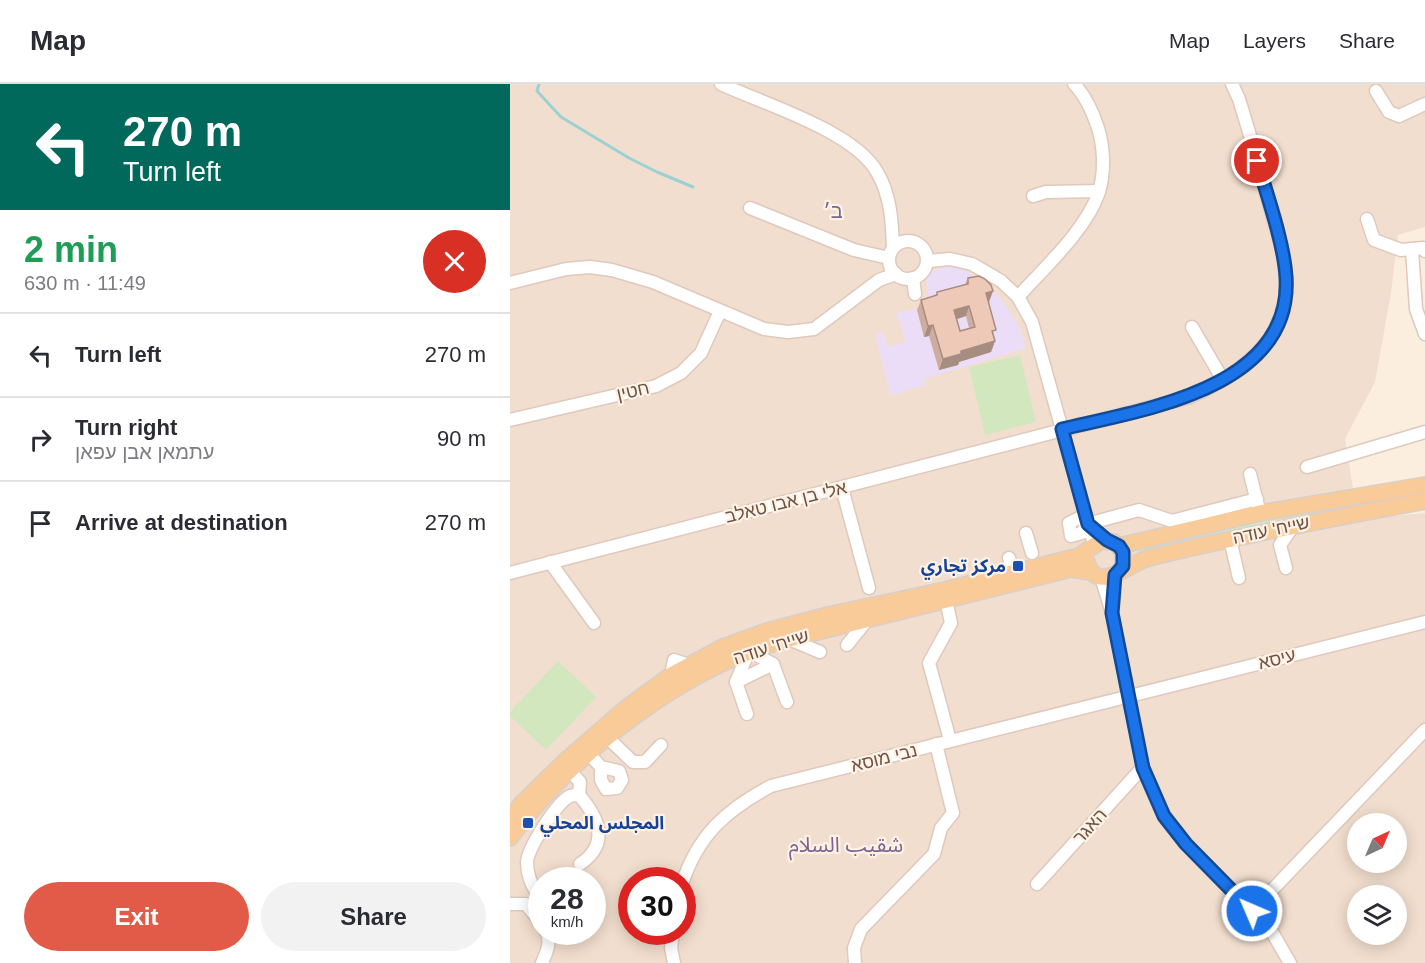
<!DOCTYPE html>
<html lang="en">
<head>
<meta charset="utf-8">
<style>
  :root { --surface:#fff; --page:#f2f2f3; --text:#2b2b33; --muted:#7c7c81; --line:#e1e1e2; --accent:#e15b48 }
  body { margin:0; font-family:Helvetica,"Noto Sans Arabic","Noto Sans Hebrew",sans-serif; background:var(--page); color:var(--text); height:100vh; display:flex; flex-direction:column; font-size:22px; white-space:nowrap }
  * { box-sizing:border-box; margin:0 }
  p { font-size:20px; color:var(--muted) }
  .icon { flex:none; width:33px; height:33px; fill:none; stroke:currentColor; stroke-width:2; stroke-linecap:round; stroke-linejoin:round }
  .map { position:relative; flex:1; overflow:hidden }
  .drawer { display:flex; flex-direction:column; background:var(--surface); width:510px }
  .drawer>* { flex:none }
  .banner { background:#00695c; color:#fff; overflow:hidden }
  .needle { width:39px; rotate:44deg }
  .buttons { position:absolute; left:837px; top:729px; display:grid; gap:12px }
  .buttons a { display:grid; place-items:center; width:60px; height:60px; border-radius:50%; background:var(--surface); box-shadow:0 3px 15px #0003; font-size:30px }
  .speed { position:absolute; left:18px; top:783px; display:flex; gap:12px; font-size:30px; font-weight:700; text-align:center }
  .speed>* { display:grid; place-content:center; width:78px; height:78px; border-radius:50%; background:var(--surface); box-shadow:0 3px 15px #0003; line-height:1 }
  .speed small { font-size:15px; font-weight:400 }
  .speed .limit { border:9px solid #d22; background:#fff; color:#111 }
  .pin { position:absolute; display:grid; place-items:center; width:51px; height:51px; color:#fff; margin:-26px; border:3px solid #fff; border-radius:50%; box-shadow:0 2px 6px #0007 }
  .me { position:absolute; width:66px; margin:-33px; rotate:315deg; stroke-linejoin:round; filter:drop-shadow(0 0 4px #0008) }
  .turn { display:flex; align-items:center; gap:21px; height:126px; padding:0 24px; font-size:27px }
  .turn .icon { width:78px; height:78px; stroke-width:2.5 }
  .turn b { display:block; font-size:42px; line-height:51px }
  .round { display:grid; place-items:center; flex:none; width:63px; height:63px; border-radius:32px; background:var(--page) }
  .headline { display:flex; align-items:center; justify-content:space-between; height:102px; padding:0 24px }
  h1 { font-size:36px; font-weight:700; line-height:45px; color:#1e9e55 }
  .button { display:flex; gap:12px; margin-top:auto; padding:12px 24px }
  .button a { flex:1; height:69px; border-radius:36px; background:var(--accent); color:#fff; font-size:24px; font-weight:700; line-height:69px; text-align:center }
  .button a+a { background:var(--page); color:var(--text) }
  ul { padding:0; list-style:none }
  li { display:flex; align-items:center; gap:18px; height:84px; padding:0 24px; border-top:2px solid var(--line) }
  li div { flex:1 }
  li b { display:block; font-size:22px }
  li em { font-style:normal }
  header { display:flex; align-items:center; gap:36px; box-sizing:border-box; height:84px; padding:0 30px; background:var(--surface); border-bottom:2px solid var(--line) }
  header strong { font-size:28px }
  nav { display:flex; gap:33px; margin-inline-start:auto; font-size:21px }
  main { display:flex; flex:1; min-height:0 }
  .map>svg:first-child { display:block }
  .residential { fill:#f2dece; fill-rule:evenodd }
  .education { fill:#ebddf7 }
  .green { fill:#d3e7bf }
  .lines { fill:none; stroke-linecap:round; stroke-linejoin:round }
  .stream { stroke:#9cd1d4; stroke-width:3 }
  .minor-casing { stroke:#dec9bc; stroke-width:15 }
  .major-casing { stroke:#d7cfcc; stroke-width:18 }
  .minor { stroke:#fff; stroke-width:12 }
  .major { stroke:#f8cb99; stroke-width:15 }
  .wall { fill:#cead9e; fill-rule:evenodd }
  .shaded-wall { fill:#a78d81 }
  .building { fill:#efc9b8; stroke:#a78d81; stroke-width:1.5; fill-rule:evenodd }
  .route-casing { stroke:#114b97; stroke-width:15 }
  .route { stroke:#1a73e8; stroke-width:10 }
  .transit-dot { fill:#1a4fb4; stroke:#fef2e5; stroke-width:2 }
  .labels { text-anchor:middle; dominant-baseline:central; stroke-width:4.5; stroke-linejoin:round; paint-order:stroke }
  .street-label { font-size:18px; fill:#705348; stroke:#fef2e5 }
  .transit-label { font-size:18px; font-weight:bold; fill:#164399; stroke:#fef2e5; text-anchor:end }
  .neighbourhood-label { font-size:20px; fill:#7f6493; stroke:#fef2e5 }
  .quarter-label { font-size:21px; fill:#7f6493; stroke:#fef2e5 }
</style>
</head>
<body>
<header>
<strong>Map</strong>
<nav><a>Map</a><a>Layers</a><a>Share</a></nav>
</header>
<main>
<section class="drawer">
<div class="banner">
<div class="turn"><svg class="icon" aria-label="left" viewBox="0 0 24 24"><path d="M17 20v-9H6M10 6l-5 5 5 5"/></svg><div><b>270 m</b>Turn left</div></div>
</div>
<div class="headline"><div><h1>2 min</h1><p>630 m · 11:49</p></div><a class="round" style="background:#d93025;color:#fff"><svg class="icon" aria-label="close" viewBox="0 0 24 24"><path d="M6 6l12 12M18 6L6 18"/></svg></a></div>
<ul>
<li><svg class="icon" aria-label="left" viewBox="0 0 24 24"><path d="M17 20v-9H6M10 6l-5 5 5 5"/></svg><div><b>Turn left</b></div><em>270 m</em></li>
<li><svg class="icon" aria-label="right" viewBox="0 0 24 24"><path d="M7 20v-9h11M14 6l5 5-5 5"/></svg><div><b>Turn right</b><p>עתמאן אבן עפאן</p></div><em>90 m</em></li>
<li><svg class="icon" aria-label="arrive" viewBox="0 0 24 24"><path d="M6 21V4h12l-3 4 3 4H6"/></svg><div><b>Arrive at destination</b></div><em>270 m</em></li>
</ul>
<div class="button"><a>Exit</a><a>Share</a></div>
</section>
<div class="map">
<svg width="915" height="879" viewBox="0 0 915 879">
  <rect width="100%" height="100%" fill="#fbeedf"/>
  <path class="residential" d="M0,0H915V143L888,151L881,209L865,298L835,355L848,435L915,429V879H0ZM848,740H886V778H848ZM32,796H82V848H32ZM122,796H172V848H122ZM848,812H886V850H848Z"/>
  <polygon class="education" points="442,183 457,187 491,215 509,242 516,264 414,295 415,301 381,312 365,250 373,248 378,263 396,258 386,228 411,225 417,211 416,191 430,184"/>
  <g class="green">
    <polygon points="510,271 526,338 475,351 459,283"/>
    <polygon points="915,397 915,407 629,472 626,463"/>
    <polygon points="48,577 86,613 36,666 0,632 0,628"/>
  </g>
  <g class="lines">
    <polyline class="stream" points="29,0 27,7 51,33 119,74 147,88 183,103"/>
    <g class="minor-casing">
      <g id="minor">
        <path d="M211,0C254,20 344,47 367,88C381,112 382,137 383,164"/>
        <polyline points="866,7 879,28 889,32 915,20"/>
        <polyline points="523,112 536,108 589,107"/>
        <polyline points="240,124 344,166 379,174"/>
        <polyline points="857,135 864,156 891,166 913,164 915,167"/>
        <circle cx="398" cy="176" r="19"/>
        <polyline points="902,166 906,225 915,250"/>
        <polyline points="418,177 440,175 462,180 491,197 508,213 522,238 584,460"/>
        <polyline points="403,194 405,210"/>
        <polyline points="0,199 56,185 80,183 102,186 143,198 254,245 278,248 304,245 369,196 386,190"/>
        <path d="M508,213C535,183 576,146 589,108C595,88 594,63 588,44C583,29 575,11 564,0"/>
        <polyline points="682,243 713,296"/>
        <polyline points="0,336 146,302 171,289 191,269 210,227"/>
        <polyline points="797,383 915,348"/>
        <polyline points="740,390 748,422"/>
        <polyline points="332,404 359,504"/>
        <polyline points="575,431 559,439 561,452 572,449 577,440 629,426 662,437 747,415"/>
        <polyline points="516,449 522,469"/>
        <polyline points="720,455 729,494"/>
        <polyline points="499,474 503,488"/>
        <polyline points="40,478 84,539"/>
        <polyline points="776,484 770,461 784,441"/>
        <path d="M0,489L680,313C730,290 780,256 776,193C775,172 768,150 762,130C752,92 741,54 729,15L722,0"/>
        <polyline points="591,493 602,529 633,683 654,732 676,760 762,848 780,879"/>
        <polyline points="436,516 441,539 419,579 440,656"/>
        <polyline points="603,522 605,491"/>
        <polyline points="279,555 310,568"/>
        <polyline points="337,561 358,535"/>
        <polyline points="161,591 164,576 179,581"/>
        <polyline points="226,598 263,580"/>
        <polyline points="237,630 226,598 239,567 263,580 277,618"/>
        <polyline points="98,654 123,678 135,678 151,661"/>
        <polyline points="79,670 91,683 91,696 96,705 107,704 112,696 109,687 91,683"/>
        <polyline points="60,687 70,698 69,711"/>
        <path d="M172,800C188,751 216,726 261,702L915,538"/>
        <polyline points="527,800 633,683"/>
        <path d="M27,809C20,799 17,790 17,778C18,764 47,718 60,712C63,711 66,711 69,711C89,734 100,760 70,780"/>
        <polyline points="0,820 16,820 32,840"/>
        <polyline points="742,827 915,646"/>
        <polyline points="163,848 161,864 164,879"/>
        <path d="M32,879C36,869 42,858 36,848"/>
        <polyline points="345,879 344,864 351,845 424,770 431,744 443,729 426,660"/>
      </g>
    </g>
    <g class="major-casing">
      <g id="major">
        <polyline points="609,462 750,429 915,401"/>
        <path d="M577,478C587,510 615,483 633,476C640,473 648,472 655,470C741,450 828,433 915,417"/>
        <path d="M0,737L11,720L55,677L116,624L161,591L213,563L257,547L318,531L435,506L569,472L591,457L604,458C614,466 616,475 610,487"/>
        <path d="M0,754C64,668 175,582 279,555L561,485L581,488"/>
      </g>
    </g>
    <use href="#minor" class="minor"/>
    <use href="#major" class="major"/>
  </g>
  <path class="wall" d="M458,194L483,207L478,218L485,257L481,268L449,278L448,281L429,286L419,252L414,253L407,226L411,216L425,212L427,208L455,200ZM456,232L459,244L450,247L447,235Z"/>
  <g class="shaded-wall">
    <polygon points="483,207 479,218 472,220 476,209"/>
    <polygon points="459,222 456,232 441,237 444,226"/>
    <polygon points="423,241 419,252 414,253 418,242"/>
    <polygon points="485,257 481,268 449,278 448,281 429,286 433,275 451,267"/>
  </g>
  <path class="building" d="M469,192L475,195L481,201L483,207L476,209L486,246L482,247L485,257L451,267V270L433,275L423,241L418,242L411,216L427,211V208L458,200V194ZM459,222L465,243L450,247L444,226Z"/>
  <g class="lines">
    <g class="route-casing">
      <path id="route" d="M742,827L676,760L654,732L633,684L602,529L605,491L613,482V468L609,462L597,456L578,440L552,345C632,326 783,305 776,193C774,159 757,111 747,77"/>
    </g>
    <use href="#route" class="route"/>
  </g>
  <g class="transit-dot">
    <rect x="502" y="476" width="12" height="12" rx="3"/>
    <rect x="12" y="733" width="12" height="12" rx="3"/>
  </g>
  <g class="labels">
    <g class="street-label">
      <text transform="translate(123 307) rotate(-13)">חטין</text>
      <text transform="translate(276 418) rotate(-14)">אלי בן אבו טאלב</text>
      <text transform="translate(761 446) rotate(-12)">שייח' עודה</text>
      <text transform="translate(261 563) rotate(-18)">שייח' עודה</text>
      <text transform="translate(767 575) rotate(-14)">עיסא</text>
      <text transform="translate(374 674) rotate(-14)">נבי מוסא</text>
      <text transform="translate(580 742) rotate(-48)">האגר</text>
    </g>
    <g class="transit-label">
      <text x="496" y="482">مركز تجاري</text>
      <text x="30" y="739" text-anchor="start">المجلس المحلي</text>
    </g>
    <g class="neighbourhood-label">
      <text x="323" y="127">ב׳</text>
    </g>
    <g class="quarter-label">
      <text x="336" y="760">شقيب السلام</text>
    </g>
  </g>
</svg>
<div class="buttons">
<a><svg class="needle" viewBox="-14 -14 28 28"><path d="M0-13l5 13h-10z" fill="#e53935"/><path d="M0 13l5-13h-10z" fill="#7c7c81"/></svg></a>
<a><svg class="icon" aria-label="layers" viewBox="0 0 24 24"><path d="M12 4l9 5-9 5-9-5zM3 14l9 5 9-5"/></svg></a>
</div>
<div class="speed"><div>28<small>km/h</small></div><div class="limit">30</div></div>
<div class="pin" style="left:747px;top:77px;background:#d93025"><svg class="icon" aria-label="arrive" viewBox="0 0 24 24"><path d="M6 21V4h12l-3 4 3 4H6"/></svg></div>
<svg class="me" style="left:742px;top:827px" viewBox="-20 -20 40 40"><circle r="17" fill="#1a73e8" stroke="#fff" stroke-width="3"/><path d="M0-11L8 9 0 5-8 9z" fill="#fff"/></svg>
</div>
</main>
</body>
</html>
